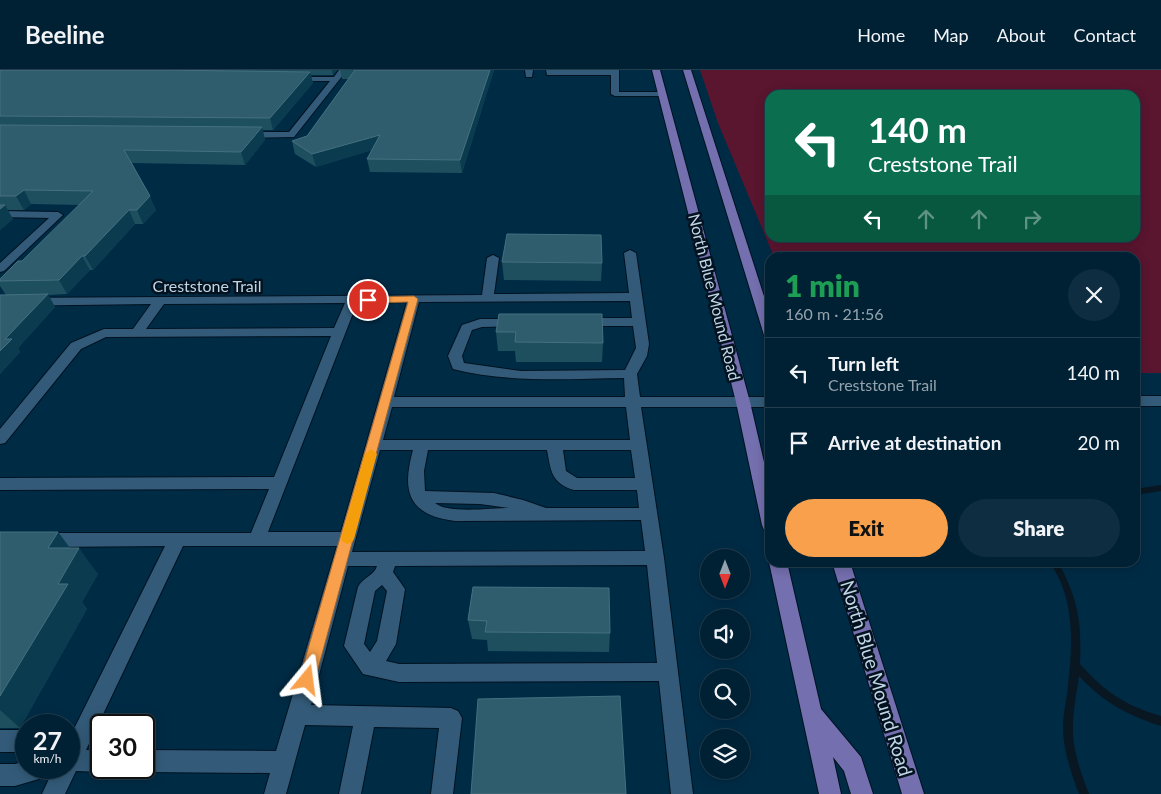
<!DOCTYPE html>
<html lang="en">
<head>
<meta charset="utf-8">
<style>
  :root { --surface:#002034; --page:#0e2d40; --text:#f1f3f6; --muted:#95a3ac; --line:#223e4f; --accent:#f8a04b }
  body { margin:0; font-family:Lato,sans-serif; background:var(--page); color:var(--text); height:100vh; display:flex; flex-direction:column; font-size:19px; white-space:nowrap }
  * { box-sizing:border-box; margin:0 }
  p { font-size:16px; color:var(--muted) }
  .icon { flex:none; width:28px; height:28px; fill:none; stroke:currentColor; stroke-width:2; stroke-linecap:round; stroke-linejoin:round }
  .map { position:relative; flex:1; overflow:hidden }
  .details { position:absolute; left:765px; top:182px; width:375px; height:315px; display:flex; flex-direction:column; background:var(--surface); border-radius:15px; box-shadow:0 2px 12px #0003,0 0 0 1px var(--line) }
  .details>* { flex:none }
  .guide { position:absolute; left:765px; top:20px; width:375px; height:152px; border-radius:15px; box-shadow:0 2px 12px #0003,0 0 0 1px var(--line); background:#0b6e4f; color:#fff; overflow:hidden }
  .needle { width:32px; rotate:180deg }
  .buttons { position:absolute; left:700px; top:479px; display:grid; gap:10px }
  .buttons a { display:grid; place-items:center; width:50px; height:50px; border-radius:50%; background:var(--surface); box-shadow:0 2px 12px #0003,0 0 0 1px var(--line); font-size:25px }
  .speed { position:absolute; left:15px; top:644px; display:flex; gap:10px; font-size:25px; font-weight:700; text-align:center }
  .speed>* { display:grid; place-content:center; width:65px; height:65px; border-radius:50%; background:var(--surface); box-shadow:0 2px 12px #0003,0 0 0 1px var(--line); line-height:1 }
  .speed small { font-size:12px; font-weight:400 }
  .speed .limit { border:2px solid #111; border-radius:8px; background:#fff; color:#111 }
  .pin { position:absolute; display:grid; place-items:center; width:42px; height:42px; color:#fff; margin:-21px; border:2px solid #fff; border-radius:50%; box-shadow:0 1px 5px #0007 }
  .me { position:absolute; width:55px; margin:-28px; rotate:16deg; stroke-linejoin:round; filter:drop-shadow(0 0 4px #0008) }
  .turn { display:flex; align-items:center; gap:18px; height:105px; padding:0 20px; font-size:22px }
  .turn .icon { width:65px; height:65px; stroke-width:2.5 }
  .turn b { display:block; font-size:35px; line-height:42px }
  .lanes { display:flex; align-items:center; height:48px; padding:0 20px; background:#0003; justify-content:center; gap:25px; direction:ltr }
  .lanes .off { opacity:.35 }
  .round { display:grid; place-items:center; flex:none; width:52px; height:52px; border-radius:26px; background:var(--page) }
  .overview { display:flex; align-items:center; justify-content:space-between; height:85px; padding:0 20px }
  h1 { font-size:30px; font-weight:800; line-height:38px; color:#1e9e55 }
  .primary-button { display:flex; gap:10px; margin-top:auto; padding:10px 20px }
  .primary-button a { flex:1; height:58px; border-radius:30px; background:var(--accent); color:#111; font-size:20px; font-weight:800; line-height:58px; text-align:center }
  .primary-button a+a { background:var(--page); color:var(--text) }
  ul { padding:0; list-style:none }
  li { display:flex; align-items:center; gap:15px; height:70px; padding:0 20px; border-top:1px solid var(--line) }
  li div { flex:1 }
  li b { display:block; font-size:19px }
  li em { font-style:normal }
  header { display:flex; align-items:center; gap:30px; box-sizing:border-box; height:70px; padding:0 25px; background:var(--surface); border-bottom:1px solid var(--line) }
  header strong { font-size:24px }
  nav { display:flex; gap:28px; margin-inline-start:auto; font-size:18px }
  .map>svg:first-child { display:block }
  .green { fill:#5a152f; fill-rule:evenodd }
  .lines { fill:none; stroke-linecap:round; stroke-linejoin:round }
  .stream { fill:#091722; fill-rule:evenodd }
  .minor-casing { stroke:#011220; stroke-width:2 }
  .major-casing { stroke:#011220; stroke-width:2 }
  .minor { fill:#335b79; fill-rule:evenodd }
  .major { fill:#746fae; fill-rule:evenodd }
  .wall { fill:#1d4f5e }
  .shaded-wall { fill:#0a3b4e }
  .building { fill:#2f5d6d; stroke:#467080 }
  .route { fill:#f8a04b; stroke:#a16831 }
  .slow { fill:#f59e0b }
  .labels { text-anchor:middle; dominant-baseline:central; stroke-width:5; stroke-linejoin:round; paint-order:stroke }
  .street-label { font-size:16px; fill:#c0d5e6; stroke:#03121e }
  .near-street-label { font-size:19px; fill:#c0d5e6; stroke:#03121e }
</style>
</head>
<body>
<header>
<strong>Beeline</strong>
<nav><a>Home</a><a>Map</a><a>About</a><a>Contact</a></nav>
</header>
<div class="map">
<svg width="1161" height="724" viewBox="0 0 1161 724">
  <rect width="100%" height="100%" fill="#002b45"/>
  <path class="green" d="M700,0H1161V303H1135V188L774,187L718,53ZM770,25H1135V168H770Z"/>
  <g class="lines">
    <g class="stream">
      <polygon points="1161,415 1161,421 1135,425 1135,419"/>
      <path d="M1050,492H1058C1078,528 1082,553 1080,594C1105,622 1124,635 1161,646V656C1127,645 1103,632 1079,606C1077,622 1073,639 1073,656C1072,679 1081,703 1089,724H1079C1071,703 1063,680 1063,657C1063,643 1067,629 1068,615C1072,581 1074,545 1061,513C1058,506 1054,499 1050,492Z"/>
    </g>
    <g class="minor-casing">
      <g id="minor">
        <polygon points="339,0 347,0 294,67 244,68 240,65 244,62 289,62 330,11 288,11 288,7 334,7"/>
        <polygon points="525,0 533,0 532,7 526,7"/>
        <polygon points="546,0 619,0 619,22 662,22 666,24 662,26 615,26 611,24 611,5 547,5"/>
        <polygon points="0,141 58,142 63,145 4,201 0,202 0,193 49,148 0,147"/>
        <path d="M630,180L636,183L649,274L647,286L637,304L640,327H770V337H641L664,488L693,724H671L659,611L399,612L363,604L344,576L358,517C362,508 375,505 377,496H348L311,635L451,638L458,641L462,648L453,724H431L439,658L374,657L361,724H339L353,656L305,655L286,724H264L270,703L144,702L136,699L144,698V680L276,681L337,476H183L86,680H101V698L109,699L101,702L76,701L65,724H42L54,698H69V669L165,476L44,477L38,475L35,470L38,465L44,463H251L269,419L0,420V408L274,407L331,266L106,267L81,279L5,373L0,374V359L71,273L104,259H133L151,234L0,236V228L482,225L487,188L493,185L499,188L494,224L629,223L624,183ZM630,231L632,248H582L576,252L582,256H633L636,278L625,300L521,301L464,293L462,286L472,260L482,257L523,256L525,253L523,250L519,249H480L462,255L448,286L453,299C509,313 566,309 624,308L625,327H394L419,232ZM407,232L341,462H268L357,233ZM345,233L334,258L146,259L164,234ZM392,337H626L630,370H383ZM380,380H413C401,423 409,445 455,451L641,450L645,481L352,482ZM428,380H547C551,401 551,413 574,420H637L639,438H546L523,430L494,423L425,421L424,401ZM563,380H631L635,408H577L566,401ZM435,433L480,434L509,438C491,438 448,444 435,433ZM647,495L657,593L399,594L386,591L396,574L405,519L393,502L395,496ZM382,515L387,521L377,571L370,582L364,574L375,521Z"/>
        <rect x="1135" y="326" width="26" height="10"/>
        <rect x="0" y="660" width="26" height="22"/>
        <polygon points="26,691 26,698 52,698 49,706 15,716 0,716 0,694 15,694"/>
      </g>
    </g>
    <g class="major-casing">
      <g id="major">
        <polygon points="652,0 660,0 750,332 770,418 770,462 764,460 762,455 736,332"/>
        <polygon points="683,0 691,0 770,245 770,269 764,265"/>
        <polygon points="770,490 770,492 787,492 821,639 861,687 873,724 851,724 844,701 833,687 841,724 819,724 769,492"/>
        <polygon points="832,492 850,492 924,724 902,724"/>
      </g>
    </g>
    <use href="#minor" class="minor"/>
    <use href="#major" class="major"/>
  </g>
  <g class="wall">
    <polygon points="0,0 337,0 333,5 311,5 313,13 273,60 263,60 265,70 245,95 132,93 156,140 143,154 135,154 93,200 90,200 67,224 48,225 55,237 18,278 20,282 0,304 0,225 6,225 0,216 0,209 22,191 80,135 31,134 24,140 7,140 13,149 0,160"/>
    <polygon points="340,0 494,0 462,103 370,102 367,89 372,80 316,97 295,84 292,71 307,66 348,9 342,9"/>
    <polygon points="502,192 602,193 601,211 504,210"/>
    <polygon points="499,244 603,273 602,292 516,292 515,281 498,281 496,262"/>
    <polygon points="0,462 58,462 70,478 98,504 82,532 87,539 20,658 0,658"/>
    <polygon points="473,517 610,563 609,582 488,581 487,570 472,569 468,550"/>
  </g>
  <g class="shaded-wall">
    <polygon points="332,0 337,0 333,5"/>
    <polygon points="490,0 494,0 462,103 460,90"/>
    <polygon points="310,2 313,13 273,60 270,48"/>
    <polygon points="262,57 265,70 245,95 241,82"/>
    <polygon points="380,65 383,77 316,97 312,84"/>
    <polygon points="24,120 31,134 24,140 16,126"/>
    <polygon points="150,126 156,140 143,154 137,140"/>
    <polygon points="5,135 13,149 0,160 0,139"/>
    <polygon points="129,140 135,154 93,200 85,186"/>
    <polygon points="82,186 90,200 67,224 59,210"/>
    <polygon points="48,224 55,237 18,278 20,282 0,304 0,281 5,269"/>
    <polygon points="58,462 75,485 79,478 98,504 82,532 87,539 20,658 0,640 0,626 58,514 48,478"/>
  </g>
  <g class="building">
    <polygon points="0,0 163,0 310,2 270,48 0,46"/>
    <polygon points="355,0 490,0 460,90 367,89 380,65 312,84 292,71 307,66"/>
    <polygon points="0,55 262,57 241,82 124,80 150,126 137,140 129,140 85,186 82,186 59,210 0,211 0,209 18,191 22,191 93,121 24,120 16,126 0,126"/>
    <polygon points="0,135 5,135 0,139"/>
    <polygon points="507,164 601,165 602,193 502,192"/>
    <polygon points="48,224 5,269 12,269 0,281 0,225"/>
    <polygon points="499,244 602,244 603,273 515,272 516,262 496,262"/>
    <polygon points="0,462 58,462 48,478 79,478 58,514 68,514 0,626"/>
    <polygon points="473,517 609,518 610,563 485,562 487,551 468,550"/>
    <polygon points="620,626 626,724 471,724 478,629"/>
  </g>
  <polygon class="route" points="414,226 418,229 315,610 312,615 307,617 302,615 299,610 408,232 368,233 363,230 368,227"/>
  <polygon class="slow" points="371,379 377,384 354,469 352,472 347,474 343,472 341,469 365,384"/>
  <g class="labels">
    <g class="street-label">
      <text x="207" y="215">Creststone Trail</text>
      <text transform="translate(715 227) rotate(76)">North Blue Mound Road</text>
    </g>
    <g class="near-street-label">
      <text transform="translate(877 608) rotate(73)">North Blue Mound Road</text>
    </g>
  </g>
</svg>
<div class="buttons">
<a><svg class="needle" viewBox="-14 -14 28 28"><path d="M0-13l5 13h-10z" fill="#e53935"/><path d="M0 13l5-13h-10z" fill="#95a3ac"/></svg></a>
<a><svg class="icon" aria-label="sound" viewBox="0 0 24 24"><path d="M4 9h4l5-4v14l-5-4H4zM17 9q2 3 0 6"/></svg></a>
<a><svg class="icon" aria-label="search" viewBox="0 0 24 24"><circle cx="10" cy="10" r="6"/><path d="M15 15l6 6"/></svg></a>
<a><svg class="icon" aria-label="layers" viewBox="0 0 24 24"><path d="M12 4l9 5-9 5-9-5zM3 14l9 5 9-5"/></svg></a>
</div>
<div class="speed"><div>27<small>km/h</small></div><div class="limit">30</div></div>
<div class="pin" style="left:368px;top:230px;background:#d93025"><svg class="icon" aria-label="arrive" viewBox="0 0 24 24"><path d="M6 21V4h12l-3 4 3 4H6"/></svg></div>
<svg class="me" style="left:307px;top:610px" viewBox="-20 -20 40 40"><path d="M0-17L14 15 0 8-14 15z" fill="#f8a04b" stroke="#fff" stroke-width="4"/></svg>
<div class="guide">
<div class="turn"><svg class="icon" aria-label="left" viewBox="0 0 24 24"><path d="M17 20v-9H6M10 6l-5 5 5 5"/></svg><div><b>140 m</b>Creststone Trail</div></div>
<div class="lanes"><svg class="icon" aria-label="left" viewBox="0 0 24 24"><path d="M17 20v-9H6M10 6l-5 5 5 5"/></svg><svg class="icon off" aria-label="ahead" viewBox="0 0 24 24"><path d="M12 20V5M6 11l6-6 6 6"/></svg><svg class="icon off" aria-label="ahead" viewBox="0 0 24 24"><path d="M12 20V5M6 11l6-6 6 6"/></svg><svg class="icon off" aria-label="right" viewBox="0 0 24 24"><path d="M7 20v-9h11M14 6l5 5-5 5"/></svg></div>
</div>
<section class="details">
<div class="overview"><div><h1>1 min</h1><p>160 m · 21:56</p></div><a class="round"><svg class="icon" aria-label="close" viewBox="0 0 24 24"><path d="M6 6l12 12M18 6L6 18"/></svg></a></div>
<ul>
<li><svg class="icon" aria-label="left" viewBox="0 0 24 24"><path d="M17 20v-9H6M10 6l-5 5 5 5"/></svg><div><b>Turn left</b><p>Creststone Trail</p></div><em>140 m</em></li>
<li><svg class="icon" aria-label="arrive" viewBox="0 0 24 24"><path d="M6 21V4h12l-3 4 3 4H6"/></svg><div><b>Arrive at destination</b></div><em>20 m</em></li>
</ul>
<div class="primary-button"><a>Exit</a><a>Share</a></div>
</section>
</div>
</body>
</html>
